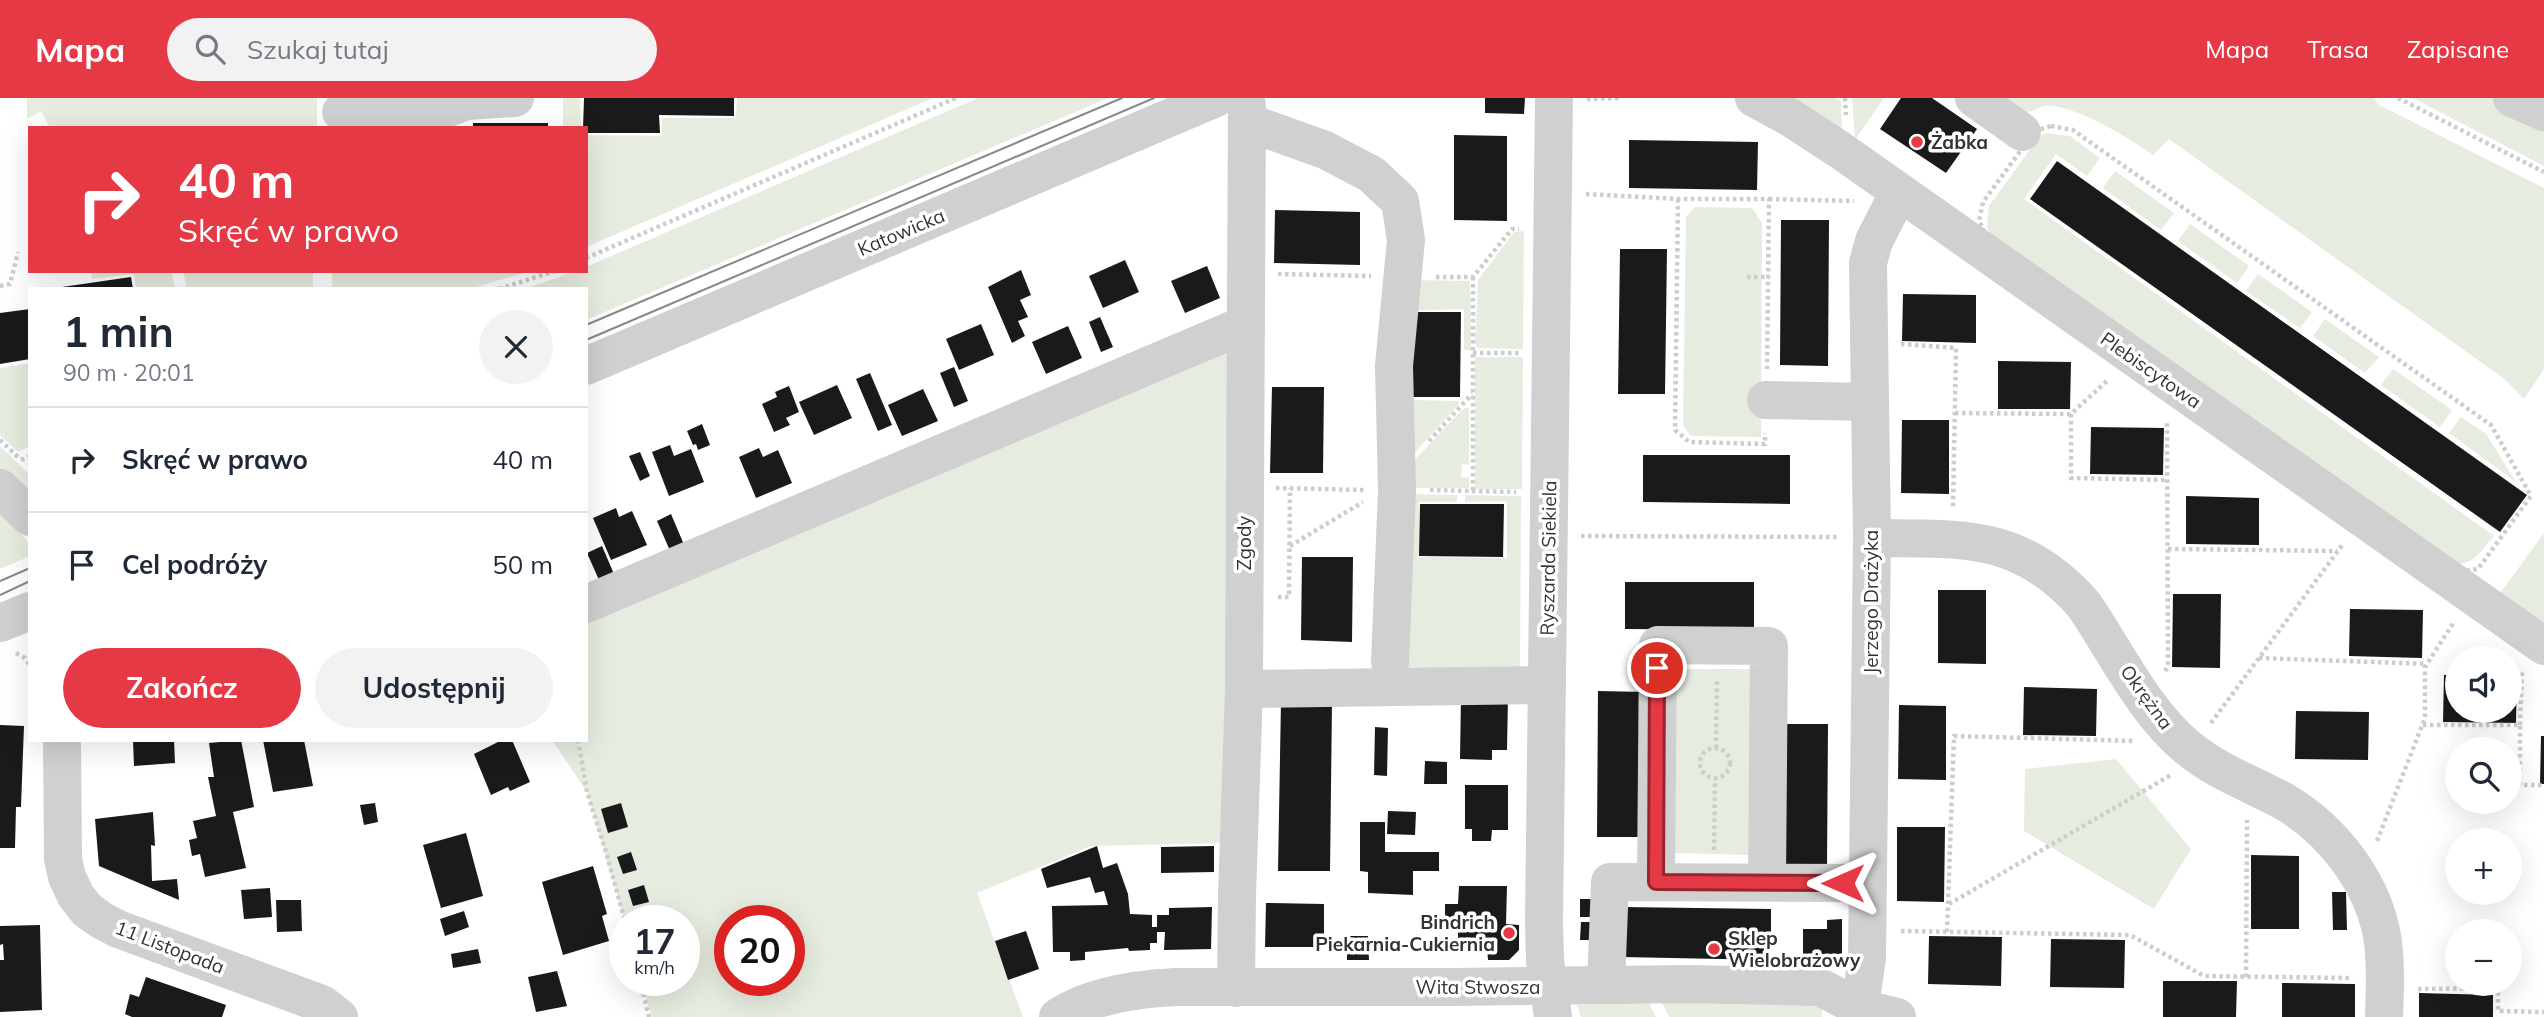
<!DOCTYPE html>
<html lang="pl">
<head>
<meta charset="utf-8">
<style>
  :root { --surface:#fff; --page:#f2f2f3; --text:#1f2937; --muted:#747a83; --line:#e0e1e3; --accent:#e63946 }
  body { margin:0; font-family:Mulish,sans-serif; background:var(--page); color:var(--text); height:100vh; display:flex; flex-direction:column; font-size:26px; white-space:nowrap }
  * { box-sizing:border-box; margin:0 }
  p { font-size:23px; color:var(--muted) }
  .icon { flex:none; width:38px; height:38px; fill:none; stroke:currentColor; stroke-width:2; stroke-linecap:round; stroke-linejoin:round }
  .map { position:relative; flex:1; overflow:hidden }
  .side { position:absolute; left:28px; top:189px; width:560px; height:455px; display:flex; flex-direction:column; background:var(--surface); border-radius:0px; box-shadow:0 7px 28px #0002 }
  .side>* { flex:none }
  .guide { position:absolute; left:28px; top:28px; width:560px; height:147px; border-radius:0px; box-shadow:0 7px 28px #0002; background:#e63946; color:#fff; overflow:hidden }
  .tools { position:absolute; left:2445px; top:548px; display:grid; gap:14px }
  .tools a { display:grid; place-items:center; width:77px; height:77px; border-radius:50%; background:var(--surface); box-shadow:0 7px 28px #0002; font-size:35px }
  .speed { position:absolute; left:609px; top:807px; display:flex; gap:14px; font-size:35px; font-weight:700; text-align:center }
  .speed>* { display:grid; place-content:center; width:91px; height:91px; border-radius:50%; background:var(--surface); box-shadow:0 7px 28px #0002; line-height:1 }
  .speed small { font-size:18px; font-weight:400 }
  .speed .limit { border:10px solid #d22; background:#fff; color:#111 }
  .pin { position:absolute; display:grid; place-items:center; width:60px; height:60px; color:#fff; margin:-30px; border:4px solid #fff; border-radius:50%; box-shadow:0 2px 7px #0007 }
  .me { position:absolute; width:77px; margin:-38px; rotate:270deg; stroke-linejoin:round; filter:drop-shadow(0 0 5px #0008) }
  .turn { display:flex; align-items:center; gap:24px; height:147px; padding:0 35px; font-size:32px }
  .turn .icon { width:91px; height:91px; stroke-width:2.5 }
  .turn b { display:block; font-size:49px; line-height:60px }
  .round { display:grid; place-items:center; flex:none; width:74px; height:74px; border-radius:37px; background:var(--page) }
  .head { display:flex; align-items:center; justify-content:space-between; height:119px; padding:0 35px }
  h1 { font-size:42px; font-weight:700; line-height:52px }
  .primary-button { display:flex; gap:14px; margin-top:auto; padding:14px 35px }
  .primary-button a { flex:1; height:80px; border-radius:42px; background:var(--accent); color:#fff; font-size:28px; font-weight:700; line-height:80px; text-align:center }
  .primary-button a+a { background:var(--page); color:var(--text) }
  ul { padding:0; list-style:none }
  li { display:flex; align-items:center; gap:21px; height:105px; padding:0 35px; border-top:2px solid var(--line) }
  li div { flex:1 }
  li b { display:block; font-size:26px }
  li em { font-style:normal }
  header { display:flex; align-items:center; gap:42px; box-sizing:border-box; height:98px; padding:0 35px; background:var(--accent); color:#fff }
  header strong { font-size:33px }
  nav { display:flex; gap:38px; margin-inline-start:auto; font-size:24px }
  .search { width:490px; height:63px; background:var(--page); display:flex; align-items:center; gap:18px; box-sizing:border-box; padding:0 24px; border-radius:38px; color:var(--muted); font-size:26px }
  .map>svg:first-child { display:block }
  .green { fill:#e6ecdf; fill-rule:evenodd }
  .building { fill:#1a1a1a }
  .lines { fill:none; stroke-linecap:round; stroke-linejoin:round }
  .path { stroke:#cdcdcd; stroke-width:4.5; stroke-dasharray:3.5 3.5; stroke-linecap:butt }
  .minor { stroke:#d0d0d0; stroke-width:38 }
  .tram { stroke:#888; stroke-width:2 }
  .route-casing { stroke:#96252e; stroke-width:18 }
  .route { stroke:#e63946; stroke-width:12 }
  .poi-dot { fill:#e63946; stroke:#fff; stroke-width:2.5 }
  .labels { text-anchor:middle; dominant-baseline:central; stroke-width:7; stroke-linejoin:round; paint-order:stroke }
  .poi-label { font-size:19px; font-weight:bold; fill:#333; stroke:#fff; text-anchor:start }
  .street-label { font-size:19px; fill:#333; stroke:#fff }
</style>
</head>
<body>
<header>
<strong>Mapa</strong>
<div class="search"><svg class="icon" aria-label="search" viewBox="0 0 24 24"><circle cx="10" cy="10" r="6"/><path d="M15 15l6 6"/></svg>Szukaj tutaj</div>
<nav><a>Mapa</a><a>Trasa</a><a>Zapisane</a></nav>
</header>
<div class="map">
<svg width="2544" height="919" viewBox="0 0 2544 919">
  <rect width="100%" height="100%" fill="#fff"/>
  <g class="green">
    <polygon points="27,0 317,0 317,30 50,30 41,13 27,21"/>
    <polygon points="563,0 580,0 581,30 563,30"/>
    <polygon points="737,0 933,0 586,149 586,37 662,38 662,20 736,20"/>
    <polygon points="978,0 1108,0 586,222 586,191 525,191 576,173 586,173 586,169"/>
    <polygon points="1768,0 1834,0 1841,3 1842,39"/>
    <polygon points="1852,0 1884,0 1855,42"/>
    <path d="M1991,0H2374L2379,7L2544,90V271L2524,301L2503,280L2169,41L2153,57C2129,40 2082,11 2052,8C2043,7 2039,10 2032,13C2019,17 2003,5 1991,0Z"/>
    <polygon points="2413,0 2493,0 2544,22 2544,68"/>
    <path d="M2045,35L2070,38L2100,60L2087,78L2056,56L2024,101L2494,438C2483,450 2476,464 2459,466L1996,143L1987,130L1989,108L2039,39Z"/>
    <polygon points="2115,73 2174,115 2161,132 2103,90"/>
    <polygon points="1695,109 1752,110 1762,125 1761,339 1691,338 1683,328 1686,119"/>
    <polygon points="2190,126 2249,168 2237,185 2178,143"/>
    <polygon points="1524,133 1523,251 1478,250 1475,246 1478,182 1514,134"/>
    <polygon points="91,173 171,173 175,191 136,191 134,176 92,181"/>
    <polygon points="183,173 313,173 313,191 187,191"/>
    <polygon points="332,173 531,173 469,191 332,191"/>
    <polygon points="2258,176 2312,214 2300,230 2246,193"/>
    <polygon points="1410,182 1470,183 1471,252 1464,252 1464,211 1405,213"/>
    <polygon points="2325,221 2379,259 2365,275 2313,238"/>
    <path d="M1232,252L1224,745L1091,748L977,795L1023,919H652L641,882H684V822H625V825L587,694L552,642H586V524ZM730,822H789V882H730Z"/>
    <polygon points="1475,259 1523,259 1522,391 1475,391"/>
    <polygon points="30,265 30,348 18,354 0,337 0,270"/>
    <polygon points="2393,271 2452,312 2440,329 2381,287"/>
    <polygon points="1411,302 1458,303 1459,306 1406,364"/>
    <polygon points="1464,310 1469,310 1469,367 1462,366 1461,379 1469,380 1469,390 1406,390 1406,371"/>
    <polygon points="2461,319 2486,336 2516,384 2449,335"/>
    <polygon points="0,348 30,377 30,404 0,374"/>
    <polygon points="1405,396 1457,397 1457,404 1419,404 1419,459 1507,460 1507,403 1465,404 1465,397 1521,398 1520,577 1407,573"/>
    <polygon points="0,413 30,446 30,458 0,471"/>
    <polygon points="2544,435 2544,531 2498,498"/>
    <polygon points="1678,571 1756,571 1752,757 1672,755 1674,574"/>
    <polygon points="2116,661 2191,751 2154,811 2024,733 2025,671"/>
    <polygon points="1648,903 1656,919 1581,919 1577,907"/>
    <polygon points="1662,905 1822,905 1822,919 1669,919"/>
  </g>
  <g class="building">
    <polygon points="584,0 734,0 734,18 659,17 660,35 586,35 586,30 583,30"/>
    <polygon points="1485,0 1525,0 1524,16 1485,15"/>
    <polygon points="1901,0 1932,0 1977,31 1946,75 1880,31"/>
    <rect x="473" y="25" width="75" height="5"/>
    <polygon points="1454,37 1507,38 1507,123 1454,122"/>
    <polygon points="1629,42 1758,44 1757,92 1629,90"/>
    <polygon points="2057,63 2527,397 2500,434 2030,101"/>
    <polygon points="1275,112 1360,114 1360,167 1274,165"/>
    <polygon points="1781,122 1829,122 1828,268 1780,267"/>
    <polygon points="1620,151 1667,151 1665,296 1618,296"/>
    <polygon points="1125,162 1139,194 1103,210 1089,178"/>
    <polygon points="1207,168 1220,200 1185,215 1171,183"/>
    <polygon points="1021,172 1031,197 1020,202 1028,219 1018,223 1025,238 1012,245 988,189"/>
    <polygon points="131,179 133,191 63,191 62,189"/>
    <polygon points="1903,196 1976,197 1976,245 1902,243"/>
    <polygon points="30,211 30,261 0,266 0,215"/>
    <polygon points="1409,214 1461,214 1460,299 1408,299"/>
    <polygon points="1100,219 1113,249 1101,254 1089,224"/>
    <polygon points="981,226 994,257 959,272 946,241"/>
    <polygon points="1068,228 1082,260 1046,276 1032,244"/>
    <polygon points="1998,263 2071,264 2070,311 1998,311"/>
    <polygon points="954,269 968,303 954,309 940,275"/>
    <polygon points="870,275 892,327 878,333 856,281"/>
    <polygon points="837,287 852,320 814,337 799,304"/>
    <polygon points="789,288 799,314 786,320 790,327 774,334 762,306 777,299 775,294"/>
    <polygon points="1272,289 1324,289 1323,375 1270,375"/>
    <polygon points="923,291 938,323 902,338 888,307"/>
    <polygon points="1902,322 1949,322 1949,396 1901,395"/>
    <polygon points="702,326 710,347 698,352 696,346 693,347 687,333"/>
    <polygon points="2091,329 2164,330 2163,377 2090,376"/>
    <polygon points="670,347 674,358 691,351 704,384 669,398 652,354"/>
    <polygon points="759,350 763,359 778,352 792,385 756,400 739,359"/>
    <polygon points="640,354 650,378 640,383 629,358"/>
    <polygon points="1643,357 1790,357 1790,406 1643,404"/>
    <polygon points="2186,398 2259,400 2259,447 2186,446"/>
    <polygon points="1420,406 1504,406 1503,459 1419,458"/>
    <polygon points="616,410 619,419 632,413 647,447 611,462 593,420"/>
    <polygon points="671,416 685,449 671,455 657,423"/>
    <polygon points="602,448 614,476 599,482 587,455"/>
    <polygon points="1302,459 1353,459 1352,544 1301,542"/>
    <polygon points="1625,484 1754,484 1754,532 1625,531"/>
    <polygon points="1938,492 1986,492 1986,566 1938,565"/>
    <polygon points="2173,496 2221,496 2220,570 2172,569"/>
    <polygon points="2350,511 2423,512 2422,560 2349,558"/>
    <polygon points="2444,577 2457,577 2457,612 2510,612 2510,577 2517,577 2516,625 2443,624"/>
    <polygon points="2024,589 2097,591 2096,638 2023,637"/>
    <polygon points="1598,593 1647,594 1645,739 1597,739"/>
    <polygon points="1461,598 1508,599 1507,652 1492,652 1492,662 1460,661"/>
    <polygon points="1281,603 1332,604 1330,773 1278,773"/>
    <polygon points="1899,607 1946,608 1946,682 1898,681"/>
    <polygon points="2296,613 2369,614 2368,662 2295,661"/>
    <polygon points="1782,626 1828,626 1827,772 1780,771"/>
    <polygon points="0,627 24,628 21,709 16,709 15,750 0,750"/>
    <polygon points="1375,629 1388,630 1387,678 1374,677"/>
    <polygon points="2541,638 2544,638 2544,686 2540,686"/>
    <polygon points="133,642 174,642 175,665 134,668"/>
    <polygon points="241,642 254,709 233,714 246,770 205,779 200,756 192,758 189,742 197,740 193,723 216,718 208,679 214,679 209,645"/>
    <polygon points="263,642 304,642 313,688 273,694"/>
    <polygon points="502,642 512,642 530,684 510,693 508,689 491,697 474,656"/>
    <polygon points="1425,663 1447,664 1447,686 1424,686"/>
    <polygon points="1465,687 1508,687 1508,732 1492,732 1491,743 1472,743 1472,731 1465,731"/>
    <polygon points="375,705 378,724 364,727 360,707"/>
    <polygon points="621,705 628,729 608,735 601,711"/>
    <polygon points="1388,713 1416,714 1415,737 1387,736"/>
    <polygon points="153,714 155,748 151,747 152,783 177,781 179,802 99,768 95,721"/>
    <polygon points="1360,724 1385,724 1385,754 1439,754 1439,773 1413,773 1413,797 1368,795 1368,774 1360,773"/>
    <polygon points="1897,729 1945,729 1944,804 1897,803"/>
    <polygon points="466,735 483,798 441,810 423,747"/>
    <polygon points="1097,748 1103,770 1117,765 1128,796 1130,816 1152,817 1152,829 1157,829 1157,817 1169,817 1169,810 1212,809 1211,851 1164,852 1165,834 1157,834 1157,845 1150,845 1150,852 1129,853 1128,850 1085,854 1085,862 1070,863 1070,854 1053,854 1052,808 1108,807 1104,793 1095,795 1090,779 1047,790 1041,771"/>
    <polygon points="1214,748 1214,774 1161,775 1161,749"/>
    <polygon points="631,754 637,772 623,776 617,759"/>
    <polygon points="2251,757 2299,758 2299,831 2251,831"/>
    <polygon points="593,768 607,816 602,818 609,843 563,857 542,784"/>
    <polygon points="644,787 649,804 633,808 628,792"/>
    <polygon points="1459,788 1507,788 1506,826 1519,827 1519,852 1509,862 1488,862 1487,850 1458,850 1458,824 1445,823 1445,806 1458,806"/>
    <polygon points="270,790 272,819 244,821 241,792"/>
    <polygon points="2332,794 2346,794 2347,832 2333,832"/>
    <rect x="1580" y="801" width="16" height="18"/>
    <polygon points="276,802 301,802 302,833 277,834"/>
    <polygon points="1266,805 1324,806 1324,849 1265,849"/>
    <polygon points="1623,809 1771,811 1771,862 1622,859"/>
    <polygon points="464,813 469,829 445,838 440,821"/>
    <polygon points="1842,821 1842,862 1803,862 1803,831 1827,831 1827,822"/>
    <polygon points="1581,824 1596,824 1596,842 1580,842"/>
    <polygon points="40,827 42,912 0,914 0,862 4,862 3,846 0,847 0,828"/>
    <polygon points="1026,833 1039,871 1008,882 995,843"/>
    <polygon points="1347,838 1368,838 1369,862 1347,862"/>
    <polygon points="1929,838 2002,839 2001,888 1928,886"/>
    <polygon points="2051,841 2125,842 2124,890 2050,889"/>
    <polygon points="478,851 481,865 453,870 451,856"/>
    <polygon points="557,873 567,908 536,914 528,879"/>
    <polygon points="146,879 226,907 222,919 132,919 125,916 130,896 139,899"/>
    <polygon points="2163,883 2237,883 2236,919 2163,919"/>
    <polygon points="2282,885 2355,886 2355,919 2282,919"/>
    <polygon points="2419,895 2493,897 2493,919 2419,919"/>
  </g>
  <g class="lines">
    <g class="path">
      <polyline points="1845,0 1846,17"/>
      <polyline points="2398,0 2544,74"/>
      <polyline points="1587,1 1622,0"/>
      <polygon points="2051,28 2073,32 2491,327 2531,398 2478,471 2459,473 1992,147 1979,123 1983,104 2035,33"/>
      <polyline points="1586,96 1678,101 1769,101 1767,271"/>
      <polyline points="1678,101 1675,332 1689,344 1765,346 1765,335"/>
      <polyline points="1769,101 1854,103"/>
      <polyline points="586,160 956,0"/>
      <polyline points="1278,176 1371,178"/>
      <polyline points="1436,179 1473,179 1512,131 1519,131"/>
      <polyline points="1473,179 1473,393"/>
      <polyline points="1747,179 1769,179"/>
      <polyline points="0,188 10,186 18,154"/>
      <polyline points="499,191 555,173"/>
      <polyline points="1901,246 1956,250 1953,410"/>
      <polyline points="1473,255 1519,255"/>
      <polyline points="1955,315 2071,316 2108,282"/>
      <polyline points="2071,316 2071,380 2167,382"/>
      <polyline points="0,342 19,360"/>
      <polyline points="1429,343 1472,296"/>
      <polyline points="21,362 30,358"/>
      <polyline points="1276,390 1365,392"/>
      <polyline points="1430,392 1516,394"/>
      <polyline points="1581,438 1838,439"/>
      <polyline points="1290,448 1363,404"/>
      <polyline points="2168,451 2337,453"/>
      <polyline points="1278,499 1289,499 1290,390"/>
      <polyline points="16,555 25,560 30,568"/>
      <polyline points="2259,560 2427,566"/>
      <polyline points="2165,573 2168,568 2167,324"/>
      <polyline points="2211,625 2343,446"/>
      <polyline points="2423,627 2520,627 2520,687 2544,687"/>
      <polyline points="2520,627 2522,572"/>
      <polyline points="578,642 587,694 606,754 625,823"/>
      <circle cx="1715" cy="665" r="15"/>
      <polyline points="1716,650 1717,580"/>
      <polyline points="2377,743 2425,620 2425,569 2454,524"/>
      <polyline points="1714,752 1715,681"/>
      <polyline points="1949,806 2171,677"/>
      <polyline points="1901,833 2130,837 2204,878 2351,880"/>
      <polyline points="1947,834 1954,638 2135,643"/>
      <polyline points="2246,879 2247,722"/>
      <polyline points="640,882 649,919"/>
      <polyline points="2418,891 2498,890 2498,913 2544,914"/>
    </g>
    <g class="minor">
      <polyline points="1754,0 1791,20 1840,52 2544,548"/>
      <polyline points="1974,0 2022,34"/>
      <polyline points="2512,0 2544,14"/>
      <polyline points="341,14 439,13 467,3 515,0"/>
      <polyline points="1247,24 1325,52 1371,76 1400,103 1406,142 1394,268 1397,392 1390,564"/>
      <polyline points="586,268 1216,0"/>
      <polyline points="1766,302 1870,304"/>
      <polyline points="0,390 30,419"/>
      <path d="M1872,440C1961,441 2020,434 2084,507C2116,554 2143,612 2187,649C2217,674 2252,686 2285,704C2334,733 2375,787 2383,844C2386,869 2385,894 2384,919"/>
      <polyline points="586,506 1244,227"/>
      <polyline points="0,525 30,513"/>
      <polyline points="1244,591 1546,587"/>
      <polyline points="62,642 63,761 67,779 76,798 87,812 101,822 118,831 322,906 339,919"/>
      <polyline points="1656,784 1658,547 1769,548 1767,784"/>
      <polyline points="1606,887 1610,784 1868,785"/>
      <polyline points="1236,890 1237,797 1244,591 1247,7 1244,0"/>
      <path d="M1058,919C1091,897 1137,891 1175,889H1453L1689,886L1820,889L1860,910L1897,919"/>
      <polyline points="1553,919 1545,862 1544,824 1554,0"/>
      <polyline points="1855,919 1860,910 1867,859 1872,440 1868,165 1874,143 1899,94"/>
    </g>
    <g class="tram">
      <polyline points="586,227 1122,0"/>
      <polyline points="586,242 1154,0"/>
      <polyline points="0,483 30,470"/>
      <polyline points="0,497 30,483"/>
    </g>
  </g>
  <g class="lines">
    <g class="route-casing">
      <polyline id="route" points="1657,570 1656,784 1843,785"/>
    </g>
    <use href="#route" class="route"/>
  </g>
  <g class="poi-dot">
    <circle cx="1917" cy="44" r="7"/>
    <circle cx="1509" cy="835" r="7"/>
    <circle cx="1714" cy="851" r="7"/>
  </g>
  <g class="labels">
    <g class="poi-label">
      <text x="1931" y="44">Żabka</text>
      <text x="1495" y="824" text-anchor="end">Bindrich<tspan x="1495" dy="22">Piekarnia-Cukiernia</tspan></text>
      <text x="1728" y="840">Sklep<tspan x="1728" dy="22">Wielobrażowy</tspan></text>
    </g>
    <g class="street-label">
      <text transform="translate(901 134) rotate(-23)">Katowicka</text>
      <text transform="translate(2151 272) rotate(35)">Plebiscytowa</text>
      <text transform="translate(1244 445) rotate(-90)">Zgody</text>
      <text transform="translate(1548 460) rotate(-89)">Ryszarda Siekiela</text>
      <text transform="translate(1871 504) rotate(-90)">Jerzego Drażyka</text>
      <text transform="translate(2147 599) rotate(54)">Okrężna</text>
      <text transform="translate(170 849) rotate(21)">11 Listopada</text>
      <text x="1478" y="889">Wita Stwosza</text>
    </g>
  </g>
</svg>
<div class="tools">
<a><svg class="icon" aria-label="sound" viewBox="0 0 24 24"><path d="M4 9h4l5-4v14l-5-4H4zM17 9q2 3 0 6"/></svg></a>
<a><svg class="icon" aria-label="search" viewBox="0 0 24 24"><circle cx="10" cy="10" r="6"/><path d="M15 15l6 6"/></svg></a>
<a>+</a>
<a>−</a>
</div>
<div class="speed"><div>17<small>km/h</small></div><div class="limit">20</div></div>
<div class="pin" style="left:1657px;top:570px;background:#d93025"><svg class="icon" aria-label="arrive" viewBox="0 0 24 24"><path d="M6 21V4h12l-3 4 3 4H6"/></svg></div>
<svg class="me" style="left:1843px;top:785px" viewBox="-20 -20 40 40"><path d="M0-17L14 15 0 8-14 15z" fill="#e63946" stroke="#fff" stroke-width="4"/></svg>
<div class="guide">
<div class="turn"><svg class="icon" aria-label="right" viewBox="0 0 24 24"><path d="M7 20v-9h11M14 6l5 5-5 5"/></svg><div><b>40 m</b>Skręć w prawo</div></div>
</div>
<section class="side">
<div class="head"><div><h1>1 min</h1><p>90 m · 20:01</p></div><a class="round"><svg class="icon" aria-label="close" viewBox="0 0 24 24"><path d="M6 6l12 12M18 6L6 18"/></svg></a></div>
<ul>
<li><svg class="icon" aria-label="right" viewBox="0 0 24 24"><path d="M7 20v-9h11M14 6l5 5-5 5"/></svg><div><b>Skręć w prawo</b></div><em>40 m</em></li>
<li><svg class="icon" aria-label="arrive" viewBox="0 0 24 24"><path d="M6 21V4h12l-3 4 3 4H6"/></svg><div><b>Cel podróży</b></div><em>50 m</em></li>
</ul>
<div class="primary-button"><a>Zakończ</a><a>Udostępnij</a></div>
</section>
</div>
</body>
</html>
